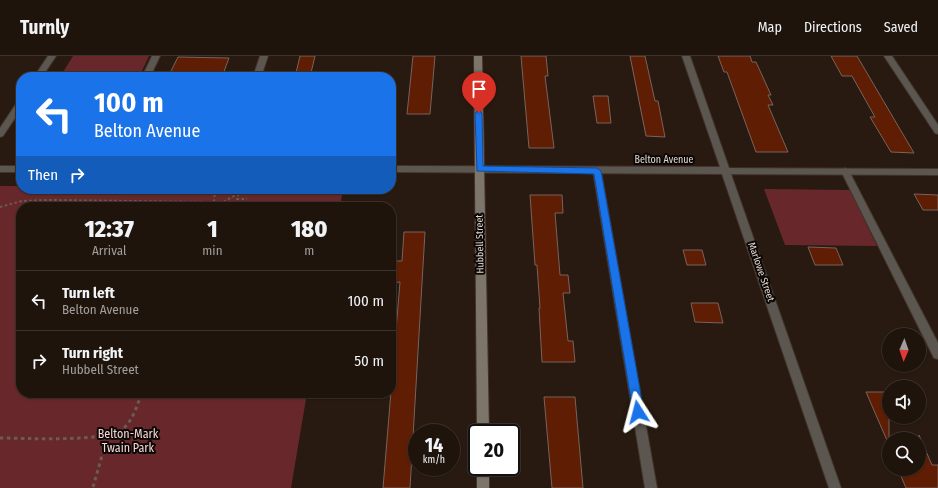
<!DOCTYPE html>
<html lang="en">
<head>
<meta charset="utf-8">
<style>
  :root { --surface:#1e140c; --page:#2b211a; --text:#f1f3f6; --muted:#a19e9d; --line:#3c332d }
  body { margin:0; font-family:"Fira Sans Condensed",sans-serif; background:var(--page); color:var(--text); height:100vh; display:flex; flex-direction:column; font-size:15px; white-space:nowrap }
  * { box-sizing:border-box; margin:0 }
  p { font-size:13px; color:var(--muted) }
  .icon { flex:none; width:22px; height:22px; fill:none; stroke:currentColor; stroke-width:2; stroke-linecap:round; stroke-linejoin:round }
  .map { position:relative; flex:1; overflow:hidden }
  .drawer { position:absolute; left:16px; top:146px; width:380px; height:196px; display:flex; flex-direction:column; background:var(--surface); border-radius:16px; box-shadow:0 1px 3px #0004,0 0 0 1px var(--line) }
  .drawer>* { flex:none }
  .guide { position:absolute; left:16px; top:16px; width:380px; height:122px; border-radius:16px; box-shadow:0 1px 3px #0004,0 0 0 1px var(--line); background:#1a73e8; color:#fff; overflow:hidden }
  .needle { width:26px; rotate:182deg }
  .fabs { position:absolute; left:882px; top:272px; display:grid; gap:8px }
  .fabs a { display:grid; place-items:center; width:44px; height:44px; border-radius:50%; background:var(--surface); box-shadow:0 1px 3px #0004,0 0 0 1px var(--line); font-size:20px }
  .speed { position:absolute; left:408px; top:368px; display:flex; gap:8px; font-size:20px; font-weight:700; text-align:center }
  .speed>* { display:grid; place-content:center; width:52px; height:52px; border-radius:50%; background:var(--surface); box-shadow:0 1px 3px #0004,0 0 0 1px var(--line); line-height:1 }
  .speed small { font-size:10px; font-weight:400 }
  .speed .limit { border:2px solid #111; border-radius:6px; background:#fff; color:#111 }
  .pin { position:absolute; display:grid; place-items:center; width:34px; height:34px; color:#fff; margin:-41px -17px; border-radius:50% 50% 50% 0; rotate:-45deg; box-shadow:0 0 4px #0007 }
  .pin .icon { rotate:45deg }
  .me { position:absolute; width:44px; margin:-22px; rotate:351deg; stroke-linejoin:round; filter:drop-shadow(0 0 3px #0008) }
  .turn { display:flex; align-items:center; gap:14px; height:84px; padding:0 12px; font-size:18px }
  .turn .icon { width:52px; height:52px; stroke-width:2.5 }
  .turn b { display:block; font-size:28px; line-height:34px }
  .then { display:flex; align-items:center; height:38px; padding:0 12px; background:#0003; gap:8px; font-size:15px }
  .eta { display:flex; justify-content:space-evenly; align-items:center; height:68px; text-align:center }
  .eta b { font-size:24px; font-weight:800; line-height:28px }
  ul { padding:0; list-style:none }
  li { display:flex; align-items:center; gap:12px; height:60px; padding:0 12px; border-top:1px solid var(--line) }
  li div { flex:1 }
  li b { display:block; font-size:15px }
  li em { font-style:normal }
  header { display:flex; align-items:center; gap:24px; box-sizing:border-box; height:56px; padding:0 20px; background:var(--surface); border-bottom:1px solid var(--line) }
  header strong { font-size:19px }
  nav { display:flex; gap:22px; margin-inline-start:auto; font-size:14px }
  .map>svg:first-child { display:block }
  .green { fill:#68282b }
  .building { fill:#5f1d04; stroke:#78635d }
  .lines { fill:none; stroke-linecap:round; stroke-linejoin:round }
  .lane-casing { stroke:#42342b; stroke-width:2 }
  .street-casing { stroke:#42342b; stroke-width:2 }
  .secondary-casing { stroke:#42342b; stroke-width:2 }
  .path-far1 { stroke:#695c53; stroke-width:2; stroke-dasharray:2.5 2.5; stroke-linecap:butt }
  .path { stroke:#695c53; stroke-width:3; stroke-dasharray:3.5 3.5; stroke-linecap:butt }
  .lane { fill:#5b564f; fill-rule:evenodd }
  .street { fill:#5b564f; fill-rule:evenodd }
  .secondary { fill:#7d756a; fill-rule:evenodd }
  .route { fill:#1a73e8; stroke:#114b97 }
  .labels { text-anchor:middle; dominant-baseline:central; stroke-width:4; stroke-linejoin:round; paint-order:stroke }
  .street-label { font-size:10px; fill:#e0d6cf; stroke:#0c0704 }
  .near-park-label { font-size:12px; fill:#f3d7d6; stroke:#0c0704 }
</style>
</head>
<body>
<header>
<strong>Turnly</strong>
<nav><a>Map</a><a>Directions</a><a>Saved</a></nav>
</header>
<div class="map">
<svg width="938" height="432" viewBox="0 0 938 432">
  <rect width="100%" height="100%" fill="#281a10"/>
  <g class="green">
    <polygon points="73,0 149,0 139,21 60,21"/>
    <polygon points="0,130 21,130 21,133 343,133 340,151 21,151 21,337 307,337 291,432 0,432"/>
    <polygon points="764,133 850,134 877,190 785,189"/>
  </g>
  <g class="building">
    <polygon points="300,0 315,0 310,21 295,21"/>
    <polygon points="413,0 435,0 430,58 407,58"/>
    <polygon points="521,0 546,0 548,20 545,20 554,92 529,92"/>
    <polygon points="630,0 645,0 655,45 658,45 665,81 646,80"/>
    <polygon points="718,0 750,0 752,6 756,6 771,39 768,39 773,49 768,49 788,96 756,96 727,16 724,16"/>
    <polygon points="831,0 857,0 914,97 891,96 870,61 875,61 852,20 842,20"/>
    <polygon points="178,1 229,2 222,21 168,21"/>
    <polygon points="593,40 608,40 611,67 597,67"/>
    <polygon points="914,138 938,139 938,154 923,154"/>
    <polygon points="530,139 562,139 563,157 555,157 560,219 568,219 570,237 563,237 568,285 573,285 575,306 542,306 539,252 540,252 537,209 535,209"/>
    <polygon points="404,176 425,176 410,432 383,432 400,226 391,227 392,205 402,205"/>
    <polygon points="808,191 836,192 843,209 815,209"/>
    <polygon points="683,194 702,194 706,209 687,209"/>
    <polygon points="691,247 718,247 723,267 695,266"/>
    <polygon points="866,336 889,336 889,389"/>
    <polygon points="544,341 575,341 583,432 552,432"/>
    <polygon points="919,379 932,409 938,409 938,432 906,432 898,413 919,413"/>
  </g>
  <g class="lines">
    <g class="lane-casing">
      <g id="lane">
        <polygon points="152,0 160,0 150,21 142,21"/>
        <polygon points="597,112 601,115 657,432 645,432 593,115"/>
        <polygon points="845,112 849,115 938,287 938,303 934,302 841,115"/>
      </g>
    </g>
    <g class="street-casing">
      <g id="street">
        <polygon points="48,0 56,0 42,21 34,21"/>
        <polygon points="260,0 268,0 261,21 253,21"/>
        <polygon points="682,0 690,0 729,112 938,113 938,119 731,118 841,432 829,432 722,118 391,116 391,110 720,111"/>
        <polygon points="884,0 892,0 938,69 938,78 935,77"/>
        <polygon points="21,44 21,53 3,80 0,81 0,72 18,45"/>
        <rect x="0" y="110" width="21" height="6"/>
      </g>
    </g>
    <g class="secondary-casing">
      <g id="secondary">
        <polygon points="474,0 482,0 489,377 477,377"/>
        <rect x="477" y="411" width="12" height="21"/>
      </g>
    </g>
    <g class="path-far1">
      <polyline points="240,133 237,143 247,143"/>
      <polyline points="214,146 215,133"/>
      <polyline points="0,151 22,145 48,144 214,146 214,151"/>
      <polyline points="215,151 244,134"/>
    </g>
    <g class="path">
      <path d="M0,382C24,382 108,387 124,372C133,363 138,349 141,337"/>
      <polyline points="93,431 108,379"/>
    </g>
    <use href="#lane" class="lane"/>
    <use href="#street" class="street"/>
    <use href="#secondary" class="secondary"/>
  </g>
  <polygon class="route" points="479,54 482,57 483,110 597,112 601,115 644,356 642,360 638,362 635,360 633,356 594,118 477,115 475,57"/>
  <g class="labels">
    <g class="street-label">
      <text x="664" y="104">Belton Avenue</text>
      <text transform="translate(480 188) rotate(-91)">Hubbell Street</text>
      <text transform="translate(761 216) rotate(71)">Marlowe Street</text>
    </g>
    <g class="near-park-label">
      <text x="128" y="378">Belton-Mark<tspan x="128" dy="14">Twain Park</tspan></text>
    </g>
  </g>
</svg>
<div class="fabs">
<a><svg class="needle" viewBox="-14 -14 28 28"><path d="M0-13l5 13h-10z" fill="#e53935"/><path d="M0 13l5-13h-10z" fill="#a19e9d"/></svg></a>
<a><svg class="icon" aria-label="sound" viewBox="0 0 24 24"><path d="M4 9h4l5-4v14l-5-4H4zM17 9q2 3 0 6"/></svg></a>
<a><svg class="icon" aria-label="search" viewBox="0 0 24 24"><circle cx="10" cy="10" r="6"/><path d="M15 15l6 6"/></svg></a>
</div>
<div class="speed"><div>14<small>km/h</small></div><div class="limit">20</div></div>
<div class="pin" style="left:479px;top:57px;background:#d93025"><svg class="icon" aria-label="arrive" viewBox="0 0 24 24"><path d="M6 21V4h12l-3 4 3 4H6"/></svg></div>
<svg class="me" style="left:638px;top:356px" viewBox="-20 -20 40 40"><path d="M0-17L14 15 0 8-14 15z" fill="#1a73e8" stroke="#fff" stroke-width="4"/></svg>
<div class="guide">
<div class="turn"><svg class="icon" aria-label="left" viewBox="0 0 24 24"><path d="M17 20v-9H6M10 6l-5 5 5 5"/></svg><div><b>100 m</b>Belton Avenue</div></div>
<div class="then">Then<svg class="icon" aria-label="right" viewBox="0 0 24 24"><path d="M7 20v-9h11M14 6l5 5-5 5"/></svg></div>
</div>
<section class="drawer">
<div class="eta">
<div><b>12:37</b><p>Arrival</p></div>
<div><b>1</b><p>min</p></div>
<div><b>180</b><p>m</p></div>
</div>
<ul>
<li><svg class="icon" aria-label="left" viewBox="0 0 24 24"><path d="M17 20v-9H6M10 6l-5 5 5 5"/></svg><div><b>Turn left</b><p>Belton Avenue</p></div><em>100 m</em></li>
<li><svg class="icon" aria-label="right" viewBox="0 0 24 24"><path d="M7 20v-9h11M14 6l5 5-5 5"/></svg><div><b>Turn right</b><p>Hubbell Street</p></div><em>50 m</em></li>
</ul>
</section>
</div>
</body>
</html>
